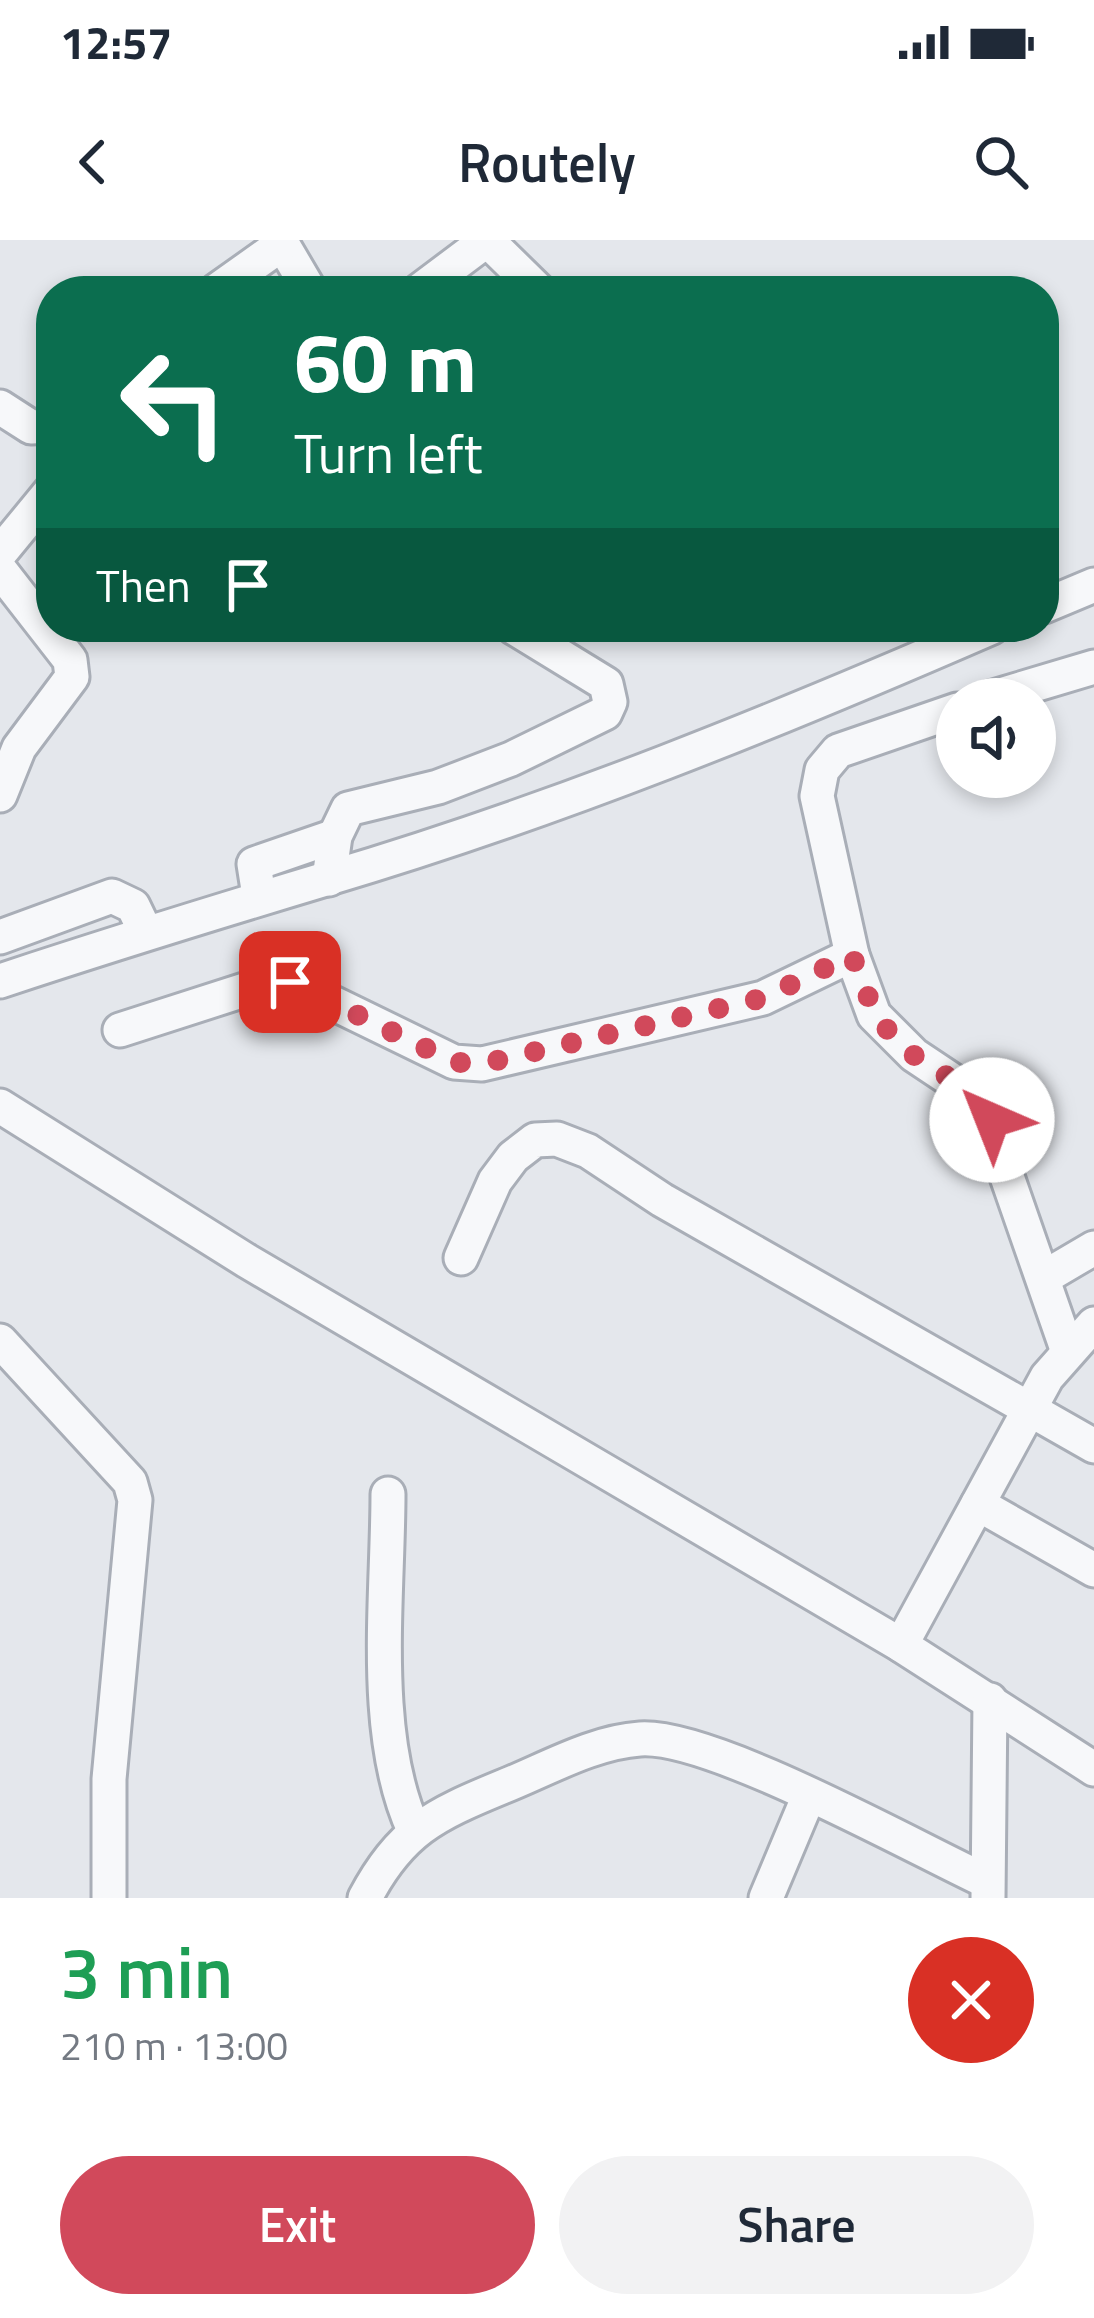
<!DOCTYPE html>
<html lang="en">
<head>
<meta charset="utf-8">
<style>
  :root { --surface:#fff; --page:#f2f2f3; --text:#1f2937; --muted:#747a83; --accent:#d1495b }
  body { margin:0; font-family:"Titillium Web",sans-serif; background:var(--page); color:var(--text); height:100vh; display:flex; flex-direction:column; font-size:45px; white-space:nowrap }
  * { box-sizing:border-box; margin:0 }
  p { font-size:39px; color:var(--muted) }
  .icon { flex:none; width:66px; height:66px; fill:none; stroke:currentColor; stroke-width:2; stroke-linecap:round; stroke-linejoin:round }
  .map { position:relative; height:1658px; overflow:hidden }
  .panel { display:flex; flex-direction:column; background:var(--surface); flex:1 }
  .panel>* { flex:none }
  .hud { position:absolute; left:36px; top:36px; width:1023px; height:366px; border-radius:48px; box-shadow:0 6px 18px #0003; background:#0b6e4f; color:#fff; overflow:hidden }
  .controls { position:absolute; left:936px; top:438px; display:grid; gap:24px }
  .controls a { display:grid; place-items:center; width:120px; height:120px; border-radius:50%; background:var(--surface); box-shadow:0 6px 18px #0003; font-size:60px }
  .pin { position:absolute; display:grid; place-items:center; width:102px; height:102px; color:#fff; margin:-51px; border-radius:24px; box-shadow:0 6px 18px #0006 }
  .me { position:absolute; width:132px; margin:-66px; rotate:316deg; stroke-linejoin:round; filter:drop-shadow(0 0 9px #0008) }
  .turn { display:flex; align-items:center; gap:42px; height:252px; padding:0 60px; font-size:54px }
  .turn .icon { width:156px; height:156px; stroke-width:2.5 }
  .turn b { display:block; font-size:84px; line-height:102px }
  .then { display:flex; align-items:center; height:114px; padding:0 60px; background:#0003; gap:24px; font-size:45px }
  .round { display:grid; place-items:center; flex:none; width:126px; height:126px; border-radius:63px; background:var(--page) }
  .headline { display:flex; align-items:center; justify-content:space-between; height:204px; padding:0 60px }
  h1 { font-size:72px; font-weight:600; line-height:90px; color:#1e9e55 }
  .cta { display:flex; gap:24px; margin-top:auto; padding:24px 60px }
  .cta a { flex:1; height:138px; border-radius:72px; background:var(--accent); color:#fff; font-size:48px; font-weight:600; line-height:138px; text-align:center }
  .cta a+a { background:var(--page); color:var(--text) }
  .status { display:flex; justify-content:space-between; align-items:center; height:84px; padding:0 60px; background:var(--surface); direction:ltr }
  .status svg { height:33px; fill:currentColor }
  header { display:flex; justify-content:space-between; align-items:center; height:156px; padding:0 60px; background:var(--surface); font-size:54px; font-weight:600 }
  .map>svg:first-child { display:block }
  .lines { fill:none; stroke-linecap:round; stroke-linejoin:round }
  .minor-casing { stroke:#a9aeb7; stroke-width:39 }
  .minor { stroke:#f7f8fa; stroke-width:33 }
  .route { stroke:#d1495b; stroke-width:21; stroke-dasharray:0 37.8 }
</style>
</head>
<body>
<div class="status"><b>12:57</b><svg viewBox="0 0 49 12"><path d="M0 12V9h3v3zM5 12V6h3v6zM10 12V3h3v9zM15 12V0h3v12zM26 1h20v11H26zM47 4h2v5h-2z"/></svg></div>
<header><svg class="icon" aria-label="back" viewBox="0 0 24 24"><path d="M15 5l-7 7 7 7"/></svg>Routely<svg class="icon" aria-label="search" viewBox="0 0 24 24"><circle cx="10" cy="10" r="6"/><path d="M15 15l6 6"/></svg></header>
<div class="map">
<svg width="1094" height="1658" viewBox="0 0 1094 1658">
  <rect width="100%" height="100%" fill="#e4e7ec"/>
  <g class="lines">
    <g class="minor-casing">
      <g id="minor">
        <polyline points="280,0 310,51"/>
        <polyline points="487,0 539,51"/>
        <polyline points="216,51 282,4"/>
        <polyline points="419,51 487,0"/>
        <polyline points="0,167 31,187 51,186"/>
        <polyline points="0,313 51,251"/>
        <polyline points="0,330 70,420 72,437 19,508 0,555"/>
        <polyline points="1044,366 1094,345"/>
        <polyline points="987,459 1094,427"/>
        <polyline points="957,470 838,511 822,530 817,556 852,715 874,775 914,815 980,859 1067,1109"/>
        <polyline points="329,639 335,596 348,569 438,547 511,519 605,473 610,462 606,444 513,387"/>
        <polyline points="259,656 254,624 335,596"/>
        <polyline points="0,697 112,656 133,666 146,693"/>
        <path d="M0,741C109,705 219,671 329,638C555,571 776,481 992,387"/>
        <polyline points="120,790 266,743 290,742 454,822 482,824 763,758 852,715"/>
        <polyline points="0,866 247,1021 901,1405 1094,1529"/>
        <polyline points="461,1018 495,941 513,917 535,900 557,899 588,911 662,960 1094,1206"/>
        <polyline points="1043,1038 1094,1008"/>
        <polyline points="0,1101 130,1242 135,1260 109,1539 109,1658"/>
        <path d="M388,1254C388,1358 370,1495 414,1590"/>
        <polyline points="978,1264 1094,1330"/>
        <polyline points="901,1405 1047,1137 1094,1084"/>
        <path d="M365,1658C400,1591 434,1575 502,1547C545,1530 593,1502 640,1499C711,1494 913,1607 986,1641"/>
        <polyline points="766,1658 808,1558"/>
        <polyline points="988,1658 990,1460"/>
      </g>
    </g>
    <use href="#minor" class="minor"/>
  </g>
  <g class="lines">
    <path class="route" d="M290,742L454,822L482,824L763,758L852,715C865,750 875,782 904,807C935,835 971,841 992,880"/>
  </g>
</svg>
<div class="controls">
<a><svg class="icon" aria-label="sound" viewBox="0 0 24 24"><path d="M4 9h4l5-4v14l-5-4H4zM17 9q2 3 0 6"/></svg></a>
</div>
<div class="pin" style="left:290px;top:742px;background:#d93025"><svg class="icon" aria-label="arrive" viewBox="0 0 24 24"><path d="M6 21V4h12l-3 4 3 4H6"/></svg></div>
<svg class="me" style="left:992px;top:880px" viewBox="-20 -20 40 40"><circle r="19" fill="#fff"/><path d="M0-13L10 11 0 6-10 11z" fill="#d1495b"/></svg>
<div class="hud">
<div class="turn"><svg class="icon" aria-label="left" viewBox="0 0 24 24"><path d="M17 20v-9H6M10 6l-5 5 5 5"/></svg><div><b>60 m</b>Turn left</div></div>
<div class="then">Then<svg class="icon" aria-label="arrive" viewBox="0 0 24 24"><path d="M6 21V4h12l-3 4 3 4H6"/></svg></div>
</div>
</div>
<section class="panel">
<div class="headline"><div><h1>3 min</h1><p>210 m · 13:00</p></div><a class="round" style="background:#d93025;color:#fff"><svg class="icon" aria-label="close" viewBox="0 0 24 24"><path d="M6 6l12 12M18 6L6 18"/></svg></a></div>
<div class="cta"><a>Exit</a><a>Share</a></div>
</section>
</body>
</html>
